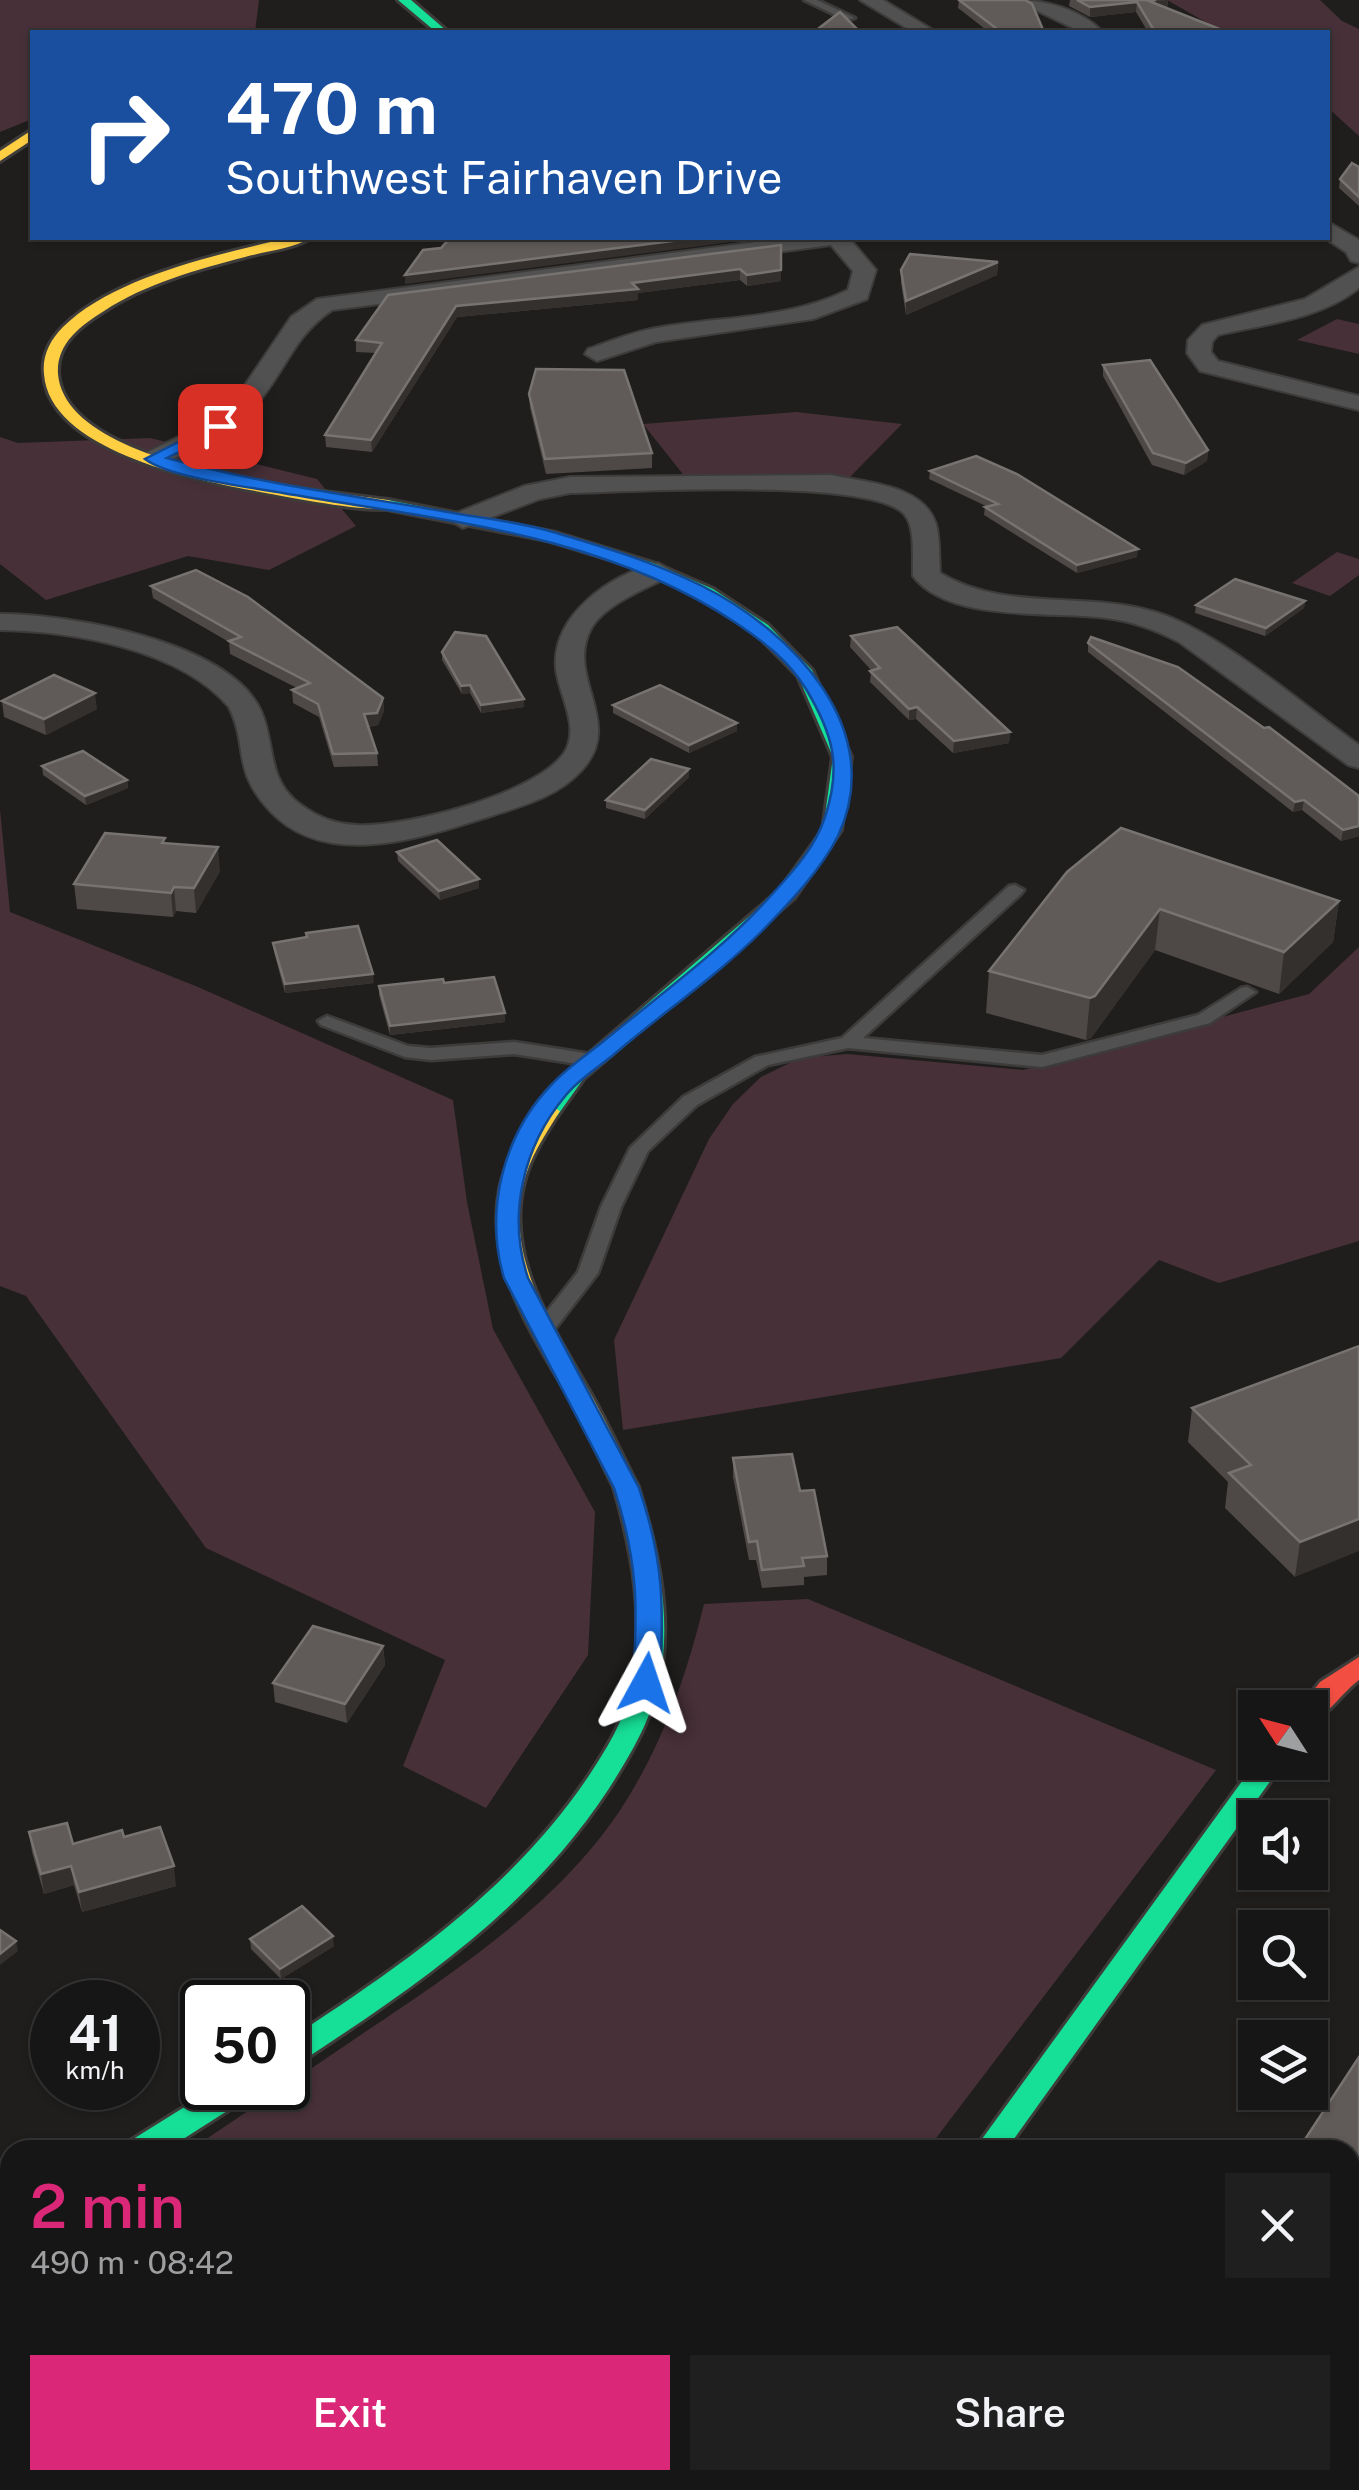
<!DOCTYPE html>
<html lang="en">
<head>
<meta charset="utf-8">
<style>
  :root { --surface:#171616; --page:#201f1f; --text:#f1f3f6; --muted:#9e9fa1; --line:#363535; --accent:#db2777 }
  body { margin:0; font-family:"Public Sans",sans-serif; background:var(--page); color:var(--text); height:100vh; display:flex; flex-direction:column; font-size:38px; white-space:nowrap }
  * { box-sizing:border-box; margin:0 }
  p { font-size:32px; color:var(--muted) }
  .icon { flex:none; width:55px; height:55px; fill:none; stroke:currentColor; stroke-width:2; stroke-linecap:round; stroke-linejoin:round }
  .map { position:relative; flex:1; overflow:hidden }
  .drawer { position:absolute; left:0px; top:2140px; width:1360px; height:350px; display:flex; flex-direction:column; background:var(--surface); border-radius:30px 30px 0 0; box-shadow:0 2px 8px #0004,0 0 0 2px var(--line) }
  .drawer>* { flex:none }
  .guide { position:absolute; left:30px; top:30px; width:1300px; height:210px; border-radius:0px; box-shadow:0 2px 8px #0004,0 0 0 2px var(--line); background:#1a4fa0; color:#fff; overflow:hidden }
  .needle { width:65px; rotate:306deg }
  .controls { position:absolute; left:1238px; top:1690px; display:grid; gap:20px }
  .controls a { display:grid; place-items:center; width:90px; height:90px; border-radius:0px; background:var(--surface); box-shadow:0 2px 8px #0004,0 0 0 2px var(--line); font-size:50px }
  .speed { position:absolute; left:30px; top:1980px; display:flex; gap:20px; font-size:50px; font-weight:700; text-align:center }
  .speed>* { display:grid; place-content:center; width:130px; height:130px; border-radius:50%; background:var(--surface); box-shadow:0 2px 8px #0004,0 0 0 2px var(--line); line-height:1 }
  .speed small { font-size:25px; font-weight:400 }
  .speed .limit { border:5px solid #111; border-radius:15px; background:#fff; color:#111 }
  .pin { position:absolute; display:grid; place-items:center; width:85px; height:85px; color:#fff; margin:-42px; border-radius:20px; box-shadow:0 5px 15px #0006 }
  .me { position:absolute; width:110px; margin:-55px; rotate:5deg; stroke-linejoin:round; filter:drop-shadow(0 0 8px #0008) }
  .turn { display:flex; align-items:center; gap:35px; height:210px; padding:0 30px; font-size:45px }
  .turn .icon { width:130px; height:130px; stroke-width:2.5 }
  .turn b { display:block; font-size:70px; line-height:85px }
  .round { display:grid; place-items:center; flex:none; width:105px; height:105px; border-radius:0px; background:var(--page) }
  .overview { display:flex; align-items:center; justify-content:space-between; height:170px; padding:0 30px }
  h1 { font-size:60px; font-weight:600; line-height:75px; color:var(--accent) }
  .button { display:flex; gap:20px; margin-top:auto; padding:20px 30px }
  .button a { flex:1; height:115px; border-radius:0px; background:var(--accent); color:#fff; font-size:40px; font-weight:600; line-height:115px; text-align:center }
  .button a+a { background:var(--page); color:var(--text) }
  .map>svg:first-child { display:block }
  .green { fill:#473038 }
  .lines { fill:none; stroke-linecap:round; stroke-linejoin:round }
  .lane-casing { stroke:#3d3c3b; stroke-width:5 }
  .street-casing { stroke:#3d3c3b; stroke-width:4 }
  .fast-casing { stroke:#3d3c3b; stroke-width:6 }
  .slow-casing { stroke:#3d3c3b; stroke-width:6 }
  .jam-casing { stroke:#3d3c3b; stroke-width:6 }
  .lane { fill:#525151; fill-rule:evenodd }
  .street { fill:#525151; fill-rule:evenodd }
  .fast { fill:#16e098; fill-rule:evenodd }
  .slow { fill:#ffcf43; fill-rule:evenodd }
  .jam { fill:#f24e42; fill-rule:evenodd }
  .wall { fill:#4e4947 }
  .shaded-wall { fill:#34302e }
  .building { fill:#605b59; stroke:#777371; stroke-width:2.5 }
  .route { fill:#1a73e8; stroke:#114b97; stroke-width:2.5 }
</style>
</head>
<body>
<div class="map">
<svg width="1359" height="2490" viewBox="0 0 1359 2490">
  <rect width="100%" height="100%" fill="#1f1e1d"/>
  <g class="green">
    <polygon points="0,0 259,0 255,32 32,32 32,119 0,132"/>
    <polygon points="1167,0 1320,0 1342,21 1359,29 1359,136 1328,108 1328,32 1223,32"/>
    <polygon points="1337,319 1359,324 1359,354 1297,340"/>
    <polygon points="796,412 902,424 850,477 686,478 643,424"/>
    <polygon points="0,437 18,443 150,438 317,479 356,526 269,570 188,556 46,600 0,564"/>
    <polygon points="1337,552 1359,559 1359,575 1330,596 1292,583"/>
    <polygon points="0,809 10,912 198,987 453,1100 467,1202 493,1329 595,1512 588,1655 486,1808 403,1766 445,1660 206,1548 26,1296 0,1286"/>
    <polygon points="1359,947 1359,1241 1219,1283 1159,1260 1061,1358 623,1430 614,1340 709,1139 733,1104 761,1077 800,1058 847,1054 1023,1070 1309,994"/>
    <path d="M808,1599L1216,1770L927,2150H190C250,2109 305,2073 365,2032C460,1968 564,1900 626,1801C664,1740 687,1674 704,1604Z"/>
    <polygon points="10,2280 10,2384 0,2371 0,2289"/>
  </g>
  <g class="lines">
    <g class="lane-casing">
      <g id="lane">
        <polygon points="804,0 817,0 855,18 846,20"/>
        <polygon points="1015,885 1024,890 1021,894 863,1038 1042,1055 1198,1015 1241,988 1247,987 1256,992 1210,1023 1042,1067 848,1048 768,1065 697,1105 648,1151 621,1207 598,1273 551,1334 537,1334 534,1329 537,1324 578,1272 601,1207 630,1148 683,1097 755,1057 842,1038 1009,886"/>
        <polygon points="327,1016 408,1046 431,1048 514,1042 591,1054 600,1060 591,1066 514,1054 431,1060 405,1057 321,1025 318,1021"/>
        <polygon points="137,2480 174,2480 169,2490 132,2490"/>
      </g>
    </g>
    <g class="street-casing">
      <g id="street">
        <polygon points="860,0 883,0 936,32 913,32"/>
        <path d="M1015,0C1046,0 1080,9 1103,32H1081Z"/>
        <polygon points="1328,222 1359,240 1359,263 1351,261 1346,252 1325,238"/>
        <path d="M788,238H849L876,270L867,299L813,319L656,342L597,361L585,354L588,349C611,341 633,332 656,328C721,316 787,320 848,290L853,271L831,245L332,310C291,338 285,374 254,407C228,435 196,448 162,464L153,467L140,459L144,454L211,421L239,394L291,317L317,299Z"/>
        <path d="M1359,267V288C1321,319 1265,324 1218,335L1212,342L1211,352L1218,361L1359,396V410L1200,371L1187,353L1188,340L1202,325L1305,299Z"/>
        <path d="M831,475C866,483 923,484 936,524C940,539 939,557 940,573C1004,612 1086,591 1155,612C1219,631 1303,705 1359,745V768L1348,765L1179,642C1156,630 1132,621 1106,618C1054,611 948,623 913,576C912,559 916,529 905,515C874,477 627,492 570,493L540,499L463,528L450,520L454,514L524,486L570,477Z"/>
        <path d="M658,563L672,571L668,577C645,589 606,604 592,627C563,677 627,722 581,771C558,796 525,805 494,815C427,836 327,872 270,811C231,769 249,748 229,707C180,649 72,631 0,630V614C68,614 230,641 261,711C276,745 266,780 301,805C319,818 335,824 357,825C404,828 542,793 566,750C579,724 559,695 556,669C551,615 611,574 658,563Z"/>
      </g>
    </g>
    <g class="fast-casing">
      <g id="fast">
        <polygon points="398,0 411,0 448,32 436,32"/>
        <polygon points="388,500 556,533 653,563 713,589 768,625 812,670 851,757 841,830 794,898 584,1078 557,1116 549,1117 538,1111 570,1070 780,890 823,830 833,757 798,676 756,633 701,597 641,569 547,540 382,508 382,502"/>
        <path d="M626,1479L635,1481L638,1487C656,1545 670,1605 662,1666C656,1712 633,1751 608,1790C530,1909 416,1986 299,2063L288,2067V2040C401,1966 511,1891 588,1777C606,1750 624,1721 631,1689C646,1621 633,1553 614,1487L617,1481Z"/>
        <polygon points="1256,1762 1284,1762 1006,2150 974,2150"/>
        <polygon points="215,2088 253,2088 249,2097 166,2150 126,2150 130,2141"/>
      </g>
    </g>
    <g class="slow-casing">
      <g id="slow">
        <polygon points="32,130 32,140 0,161 0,151"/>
        <path d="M288,238H310C293,249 265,251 245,257C198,269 145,284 104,311C80,326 56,344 58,374C66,469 315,490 388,500L394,502V508C364,513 283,496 250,490C191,479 49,449 44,374C42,356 50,340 63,327C115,276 220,254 288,238Z"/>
        <path d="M549,1105L560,1111C545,1135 529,1158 523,1186C505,1263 558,1335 593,1398C609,1427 623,1458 638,1487L635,1493H617L614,1487C599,1457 585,1426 569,1397C533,1334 485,1265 500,1189C506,1158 524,1132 541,1106Z"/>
        <polygon points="10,2224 10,2254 0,2257 0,2227"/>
      </g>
    </g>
    <g class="jam-casing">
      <g id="jam">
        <path d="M1359,1657V1680C1344,1691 1325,1718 1310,1723V1708L1301,1706L1320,1682Z"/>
        <polygon points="734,2480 770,2480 765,2490 729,2490"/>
      </g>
    </g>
    <use href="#lane" class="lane"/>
    <use href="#street" class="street"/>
    <use href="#fast" class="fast"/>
    <use href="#slow" class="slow"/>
    <use href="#jam" class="jam"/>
  </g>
  <g class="wall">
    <polygon points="959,0 1044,32 989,32 958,8"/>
    <polygon points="1070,0 1168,0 1167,8 1226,32 1148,32 1136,12 1090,17 1069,6"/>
    <polygon points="1359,167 1359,206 1339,188 1340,179"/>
    <polygon points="781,245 781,281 747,286 740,280 638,293 638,300 457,317 372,452 326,447 325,435 376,353 356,352 356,340 388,295"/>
    <polygon points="998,262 997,275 906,315 901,283 901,270"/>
    <polygon points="1103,365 1208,450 1207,461 1184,475 1152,465 1103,376"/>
    <polygon points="529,394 652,453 652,468 546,474 530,408"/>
    <polygon points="930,471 1137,557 1077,573 984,515 985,507 988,507 929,479"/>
    <polygon points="151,586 383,698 384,711 378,725 368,727 377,753 378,766 334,767 319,717 293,703 292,690 297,688 230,654 229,642 153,598"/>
    <polygon points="1305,601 1304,608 1265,636 1195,613 1196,605"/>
    <polygon points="851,636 1010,732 1009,743 953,753 916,719 909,720 870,682 871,670 850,647"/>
    <polygon points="1088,643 1359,796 1359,836 1341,841 1302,810 1293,812 1088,652"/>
    <polygon points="442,652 524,699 524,707 481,713 470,693 462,694 442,660"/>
    <polygon points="2,701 97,709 46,735 4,717"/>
    <polygon points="613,705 737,731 689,753 613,713"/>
    <polygon points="42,766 127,780 128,788 86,805 43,775"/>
    <polygon points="689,769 689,777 645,819 606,808 606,800"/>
    <polygon points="166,843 220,871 196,913 176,911 173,917 77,909 74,884"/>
    <polygon points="397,852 479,879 479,888 440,900 398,861"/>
    <polygon points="1067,872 1339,901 1333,942 1279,994 1155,950 1091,1038 1086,1040 986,1013 989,971"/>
    <polygon points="273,943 374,983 285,993 274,952"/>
    <polygon points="379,986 505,1013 505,1022 390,1035 379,995"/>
    <polygon points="1359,1346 1295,1577 1225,1508 1228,1482 1188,1442 1192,1408"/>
    <polygon points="733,1458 800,1491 827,1556 827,1575 804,1577 804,1585 762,1588 756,1560 749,1560 733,1477"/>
    <polygon points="383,1646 385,1665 347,1723 275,1702 273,1683"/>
    <polygon points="29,1832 73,1844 124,1837 176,1886 82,1912 74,1885 44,1894 32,1852"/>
    <polygon points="250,1939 334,1946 281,1979 251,1949"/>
  </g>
  <g class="shaded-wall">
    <polygon points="1168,0 1167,9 1149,1"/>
    <polygon points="1137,2 1136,12 1090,17 1090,7"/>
    <polygon points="696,238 763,238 405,284 405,275"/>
    <polygon points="998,262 997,275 906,315 906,301"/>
    <polygon points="740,269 740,280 638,293 638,300 457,317 372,452 371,440 456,306"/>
    <polygon points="781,270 781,281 747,286 747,275"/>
    <polygon points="1208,450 1207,461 1184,475 1186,463"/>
    <polygon points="1138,549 1137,557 1077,573 1077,565"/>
    <polygon points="1305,601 1304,608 1265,636 1266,628"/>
    <polygon points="470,685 470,693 462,694 461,686"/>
    <polygon points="95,693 97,709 46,735 44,719"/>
    <polygon points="383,698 384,711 378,725 364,727 364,714"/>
    <polygon points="524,699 524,707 481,713 481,705"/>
    <polygon points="917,707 916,719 909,720 909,709"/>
    <polygon points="737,723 737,731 689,753 689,745"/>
    <polygon points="1010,732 1009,743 953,753 954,741"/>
    <polygon points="689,769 689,777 645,819 645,810"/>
    <polygon points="127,780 128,788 86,805 85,796"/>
    <polygon points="1304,800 1302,810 1293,812 1295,802"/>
    <polygon points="1359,826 1359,836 1341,841 1343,830"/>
    <polygon points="218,847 220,871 196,913 194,888"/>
    <polygon points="479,879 479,888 440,900 439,891"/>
    <polygon points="174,887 176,911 173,917 171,893"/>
    <polygon points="1339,901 1333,942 1279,994 1284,952"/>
    <polygon points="1160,909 1155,950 1091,1038 1086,1040 1090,998"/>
    <polygon points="373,974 374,983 285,993 285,984"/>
    <polygon points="505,1013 505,1022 390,1035 390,1026"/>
    <polygon points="1359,1519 1359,1551 1295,1577 1300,1542"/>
    <polygon points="383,1646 385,1665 347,1723 345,1704"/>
    <polygon points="71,1866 74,1885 44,1894 41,1874"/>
    <polygon points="174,1866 176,1886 82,1912 79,1892"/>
    <polygon points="333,1936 334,1946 281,1979 280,1969"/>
    <polygon points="16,1941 18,1951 0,1965 0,1954"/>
  </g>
  <g class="building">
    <polygon points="959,0 1025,0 1032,4 1044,32 1001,32"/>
    <polygon points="1077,0 1156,0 1149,1 1227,32 1155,32 1137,2 1090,7"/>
    <polygon points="840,12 860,32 814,32"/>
    <polygon points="1352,163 1359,167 1359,197 1340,179"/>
    <polygon points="450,238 696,238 405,275 423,250 441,248"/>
    <polygon points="781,245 781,270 747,275 740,269 632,283 638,289 456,306 371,440 325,435 382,343 356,340 388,295"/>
    <polygon points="910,254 998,262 906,301 901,270"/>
    <polygon points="1150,360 1208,450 1186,463 1153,453 1103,365"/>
    <polygon points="536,369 624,370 652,453 545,459 529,394"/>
    <polygon points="976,456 1017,474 1138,549 1077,565 985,507 998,504 930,471"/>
    <polygon points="196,570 248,597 383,698 377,713 364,714 377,753 333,754 318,704 292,690 310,683 229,641 241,637 151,586"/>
    <polygon points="1235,579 1305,601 1266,628 1196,605"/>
    <polygon points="897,627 1010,732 954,741 917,707 909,709 870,671 880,668 851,636"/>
    <polygon points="455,632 486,636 524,699 481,705 470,685 461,686 442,652"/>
    <polygon points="1091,637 1178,667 1264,728 1269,727 1359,796 1359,826 1343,830 1304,800 1295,802 1088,643"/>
    <polygon points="54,675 95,693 44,719 2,701"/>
    <polygon points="660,685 737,723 689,745 613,705"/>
    <polygon points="83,751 127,780 85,796 42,766"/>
    <polygon points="651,759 689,769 645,810 606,800"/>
    <polygon points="1121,828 1339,901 1284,952 1160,909 1095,996 1090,998 989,971 1067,872"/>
    <polygon points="105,833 165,838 162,843 218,847 194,888 174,887 171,893 74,884"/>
    <polygon points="437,840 479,879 439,891 397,852"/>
    <polygon points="358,926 373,974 285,984 273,943 307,937 306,933"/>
    <polygon points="494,977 505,1013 390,1026 379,986 443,979 444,983"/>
    <polygon points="1359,1346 1359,1519 1300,1542 1229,1473 1251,1465 1192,1408"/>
    <polygon points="792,1454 800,1491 814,1490 827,1556 802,1558 804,1566 762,1570 757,1541 749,1542 733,1458"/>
    <polygon points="313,1626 383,1646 345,1704 273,1683"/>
    <polygon points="67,1823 73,1844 122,1830 124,1837 160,1827 174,1866 79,1892 71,1866 41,1874 29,1832"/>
    <polygon points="302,1906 333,1936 280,1969 250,1939"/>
    <polygon points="0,1930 16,1941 0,1954"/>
    <polygon points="1359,2057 1359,2490 1072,2490 1079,2480 1350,2480 1350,2150 1298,2150"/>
  </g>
  <path class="route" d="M220,421L226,422V429L167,458C257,483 350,495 442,511C478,518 517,521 553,532C604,547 654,562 702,586C792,631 888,729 838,836C821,870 789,903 763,930C717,976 661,1014 612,1056C597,1068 578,1080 566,1095C523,1146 507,1215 528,1278L639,1488C664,1561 664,1607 660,1683L656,1689H637L633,1683C638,1607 638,1561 614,1488L504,1278C484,1211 503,1134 553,1083C568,1067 588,1054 605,1040C663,992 725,948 775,891C796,868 815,847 825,817C842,766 833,734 806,689C788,660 764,642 736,623C602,533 438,520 283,493C250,487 170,478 145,459Z"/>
</svg>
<div class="controls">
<a><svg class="needle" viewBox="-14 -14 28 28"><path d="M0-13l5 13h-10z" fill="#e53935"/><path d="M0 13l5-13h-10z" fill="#9e9fa1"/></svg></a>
<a><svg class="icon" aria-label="sound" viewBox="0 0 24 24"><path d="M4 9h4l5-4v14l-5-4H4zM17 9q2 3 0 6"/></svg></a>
<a><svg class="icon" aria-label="search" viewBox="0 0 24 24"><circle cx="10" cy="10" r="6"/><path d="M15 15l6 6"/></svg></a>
<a><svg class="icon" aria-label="layers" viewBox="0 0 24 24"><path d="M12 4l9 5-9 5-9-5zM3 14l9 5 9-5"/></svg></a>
</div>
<div class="speed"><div>41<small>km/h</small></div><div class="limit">50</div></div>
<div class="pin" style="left:220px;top:426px;background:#d93025"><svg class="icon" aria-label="arrive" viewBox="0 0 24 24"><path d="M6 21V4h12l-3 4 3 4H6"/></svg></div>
<svg class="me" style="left:646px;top:1683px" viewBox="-20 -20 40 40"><path d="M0-17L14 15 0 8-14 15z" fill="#1a73e8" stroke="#fff" stroke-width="4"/></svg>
<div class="guide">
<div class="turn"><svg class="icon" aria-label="right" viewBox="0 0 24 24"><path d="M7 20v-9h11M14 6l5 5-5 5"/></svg><div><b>470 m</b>Southwest Fairhaven Drive</div></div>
</div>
<section class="drawer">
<div class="overview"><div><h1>2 min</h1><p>490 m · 08:42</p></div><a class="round"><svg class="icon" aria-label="close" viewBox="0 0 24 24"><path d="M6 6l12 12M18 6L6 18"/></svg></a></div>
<div class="button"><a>Exit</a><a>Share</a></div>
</section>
</div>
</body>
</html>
